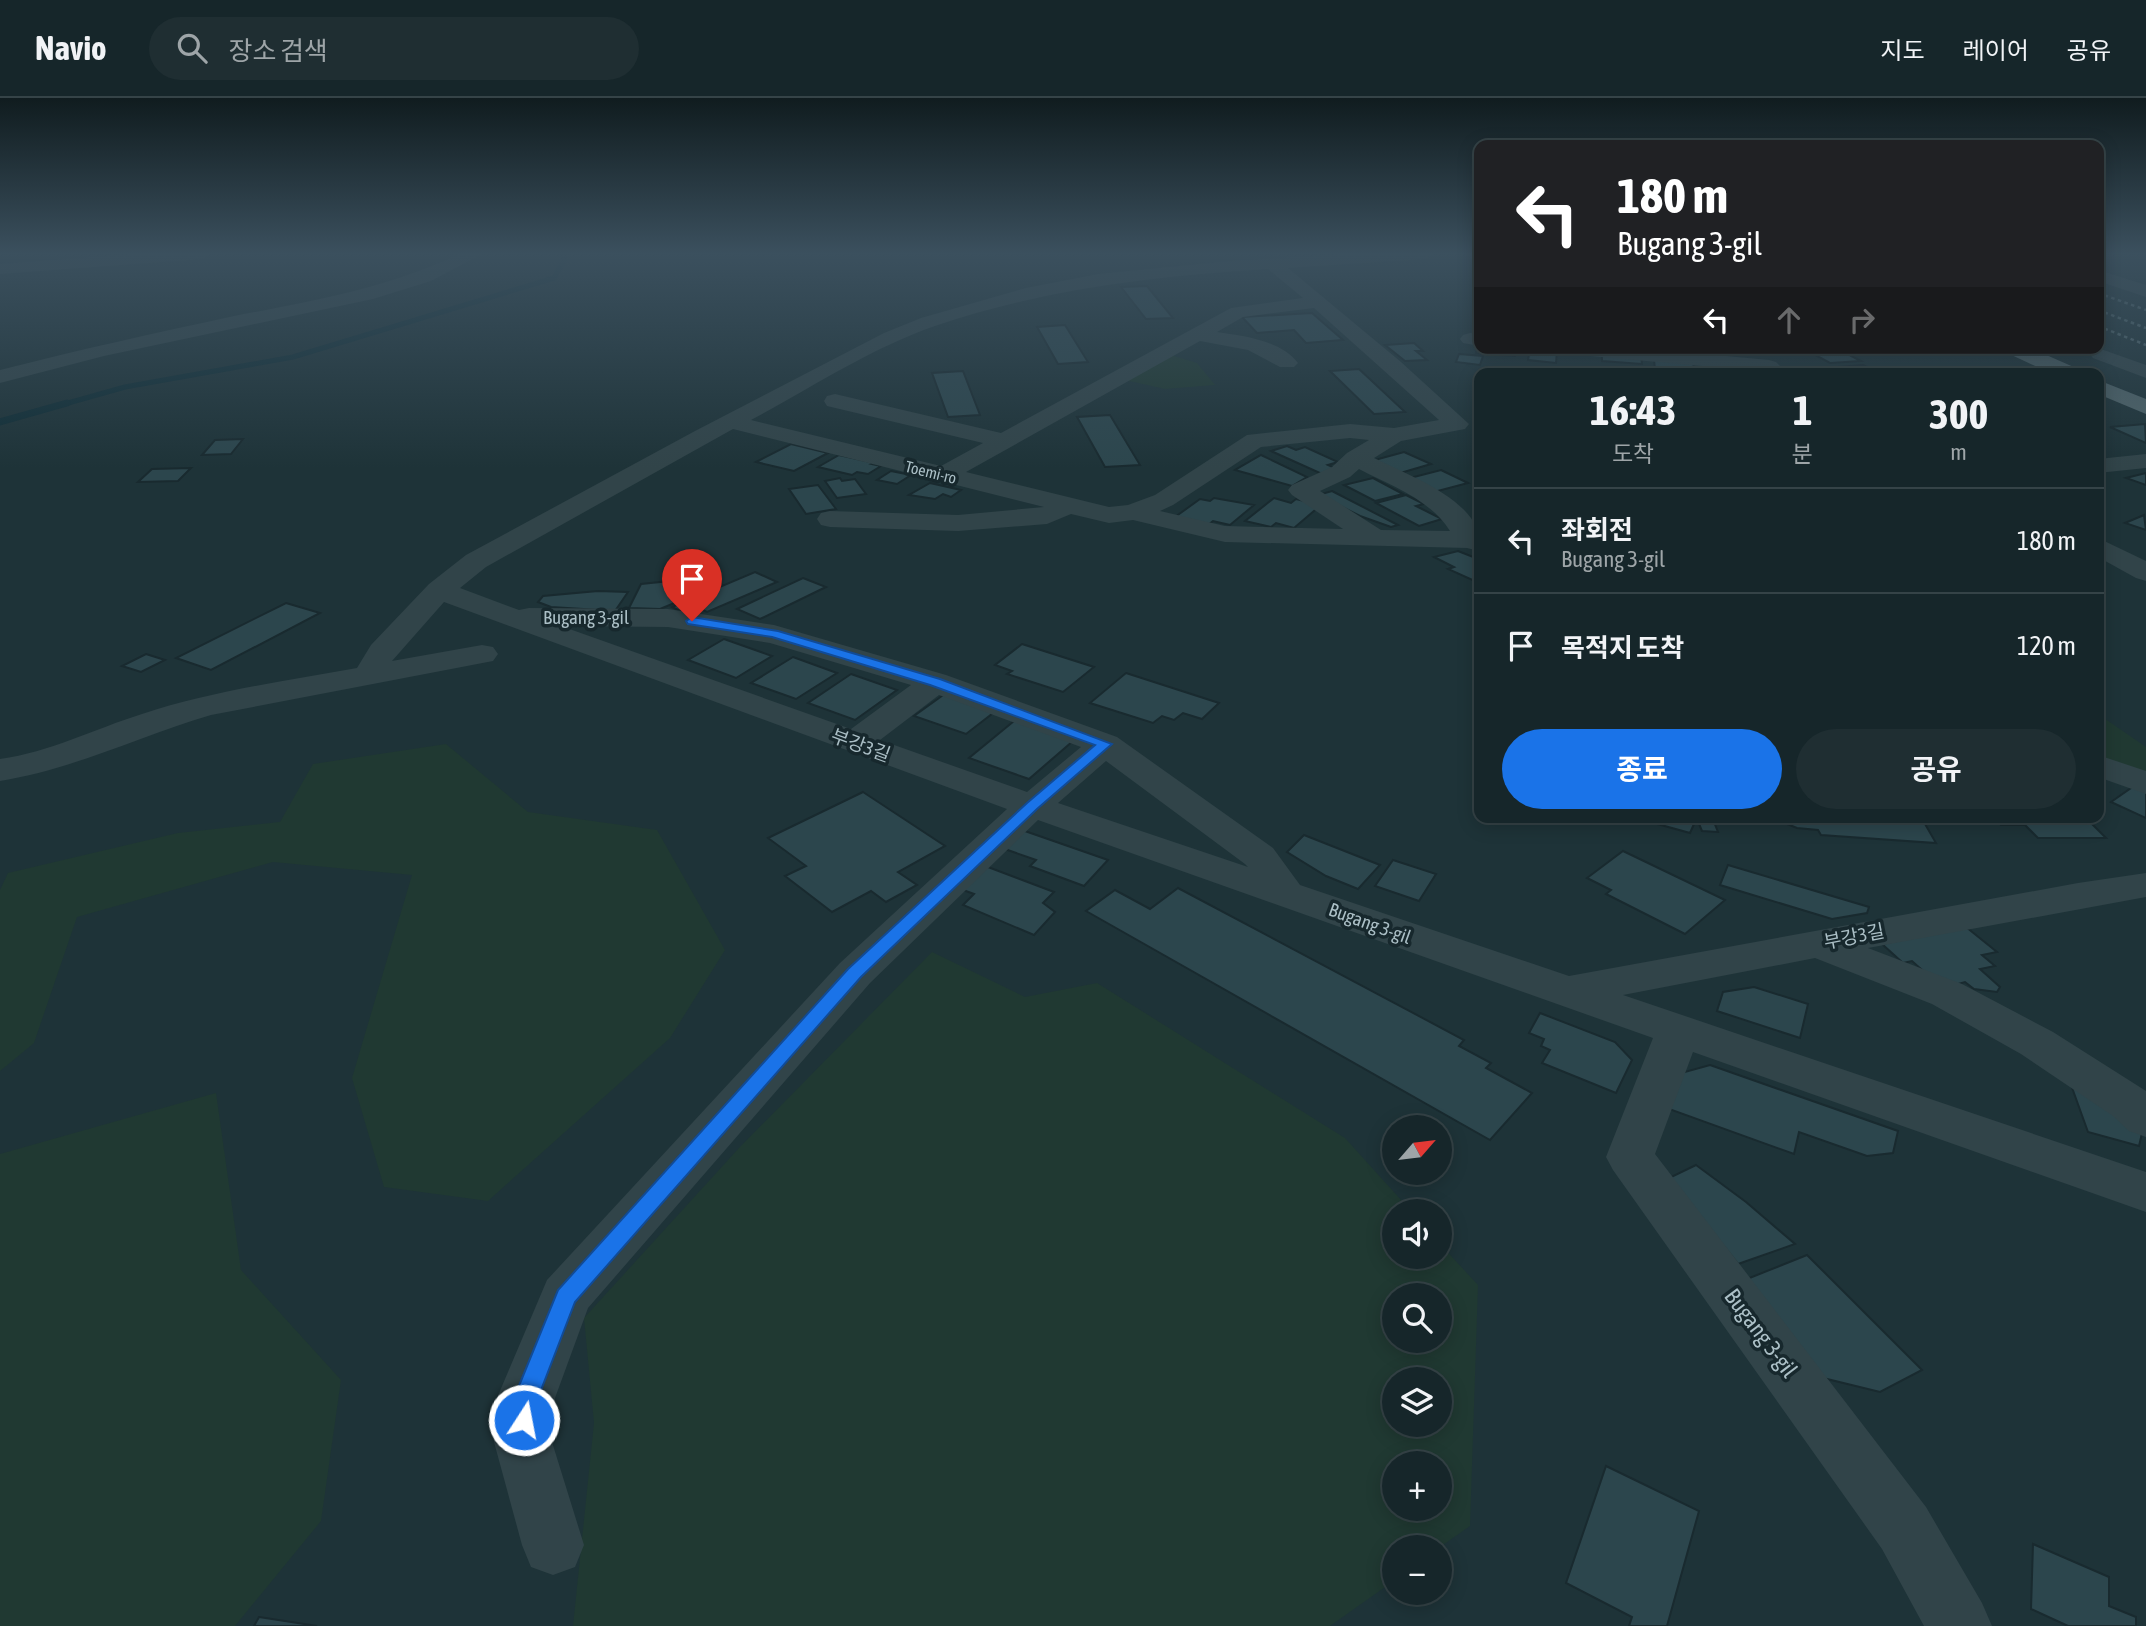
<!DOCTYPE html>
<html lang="ko">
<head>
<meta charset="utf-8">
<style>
  :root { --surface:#16262a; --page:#1f2e32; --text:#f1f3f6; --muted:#9ea5a8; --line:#354347; --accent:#1a73e8 }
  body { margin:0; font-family:"Asap Condensed","Noto Sans KR",sans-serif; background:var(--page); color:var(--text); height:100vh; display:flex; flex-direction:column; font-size:26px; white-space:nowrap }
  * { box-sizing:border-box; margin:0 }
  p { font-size:23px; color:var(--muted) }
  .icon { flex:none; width:38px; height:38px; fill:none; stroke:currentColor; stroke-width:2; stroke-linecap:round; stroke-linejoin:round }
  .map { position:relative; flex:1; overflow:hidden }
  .sheet { position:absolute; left:1474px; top:270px; width:630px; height:455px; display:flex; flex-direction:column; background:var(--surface); border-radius:14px; box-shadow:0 4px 18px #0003,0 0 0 2px var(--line) }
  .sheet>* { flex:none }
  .top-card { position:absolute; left:1474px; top:42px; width:630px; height:214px; border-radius:14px; box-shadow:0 4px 18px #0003,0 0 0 2px var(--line); background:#202124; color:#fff; overflow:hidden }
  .needle { width:46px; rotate:62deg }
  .controls { position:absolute; left:1382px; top:1017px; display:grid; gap:14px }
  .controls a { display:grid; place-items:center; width:70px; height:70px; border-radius:50%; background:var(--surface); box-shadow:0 4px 18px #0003,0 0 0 2px var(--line); font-size:35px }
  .pin { position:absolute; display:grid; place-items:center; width:60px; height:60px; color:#fff; margin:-72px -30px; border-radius:50% 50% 50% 0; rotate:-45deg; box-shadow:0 0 7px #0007 }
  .pin .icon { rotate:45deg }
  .me { position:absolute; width:77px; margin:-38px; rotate:11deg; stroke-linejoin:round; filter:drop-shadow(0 0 5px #0008) }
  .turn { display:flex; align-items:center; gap:24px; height:147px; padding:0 28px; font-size:32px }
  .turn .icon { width:91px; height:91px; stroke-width:2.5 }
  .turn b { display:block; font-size:49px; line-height:60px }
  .lanes { display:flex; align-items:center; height:66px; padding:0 28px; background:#0003; justify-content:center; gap:35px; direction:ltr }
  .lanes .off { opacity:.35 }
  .eta { display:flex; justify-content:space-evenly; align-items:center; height:119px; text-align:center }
  .eta b { font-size:42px; font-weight:700; line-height:49px }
  .primary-button { display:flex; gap:14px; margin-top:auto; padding:14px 28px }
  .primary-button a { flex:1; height:80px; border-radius:42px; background:var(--accent); color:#fff; font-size:28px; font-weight:700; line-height:80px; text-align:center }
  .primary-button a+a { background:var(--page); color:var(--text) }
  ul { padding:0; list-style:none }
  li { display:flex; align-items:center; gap:21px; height:105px; padding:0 28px; border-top:2px solid var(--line) }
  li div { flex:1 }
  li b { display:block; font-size:26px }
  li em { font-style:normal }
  header { display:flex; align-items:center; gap:42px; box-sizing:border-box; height:98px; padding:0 35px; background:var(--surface); border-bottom:2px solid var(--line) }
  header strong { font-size:33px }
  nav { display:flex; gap:38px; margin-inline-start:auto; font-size:24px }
  .search { width:490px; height:63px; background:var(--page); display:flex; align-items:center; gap:18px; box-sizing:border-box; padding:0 24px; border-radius:38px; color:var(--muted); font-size:26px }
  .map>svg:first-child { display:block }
  .green { fill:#203932; fill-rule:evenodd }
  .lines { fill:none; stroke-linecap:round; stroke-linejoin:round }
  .stream-far1 { stroke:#112e36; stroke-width:5 }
  .stream { stroke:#112e36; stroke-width:7 }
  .building { fill:#2c464d; stroke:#192a2f; stroke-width:2 }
  .minor { fill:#314449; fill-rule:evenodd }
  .major { fill:#4f6469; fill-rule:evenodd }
  .rail { stroke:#536a70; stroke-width:2.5; stroke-dasharray:3.5 3.5; stroke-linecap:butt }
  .route { fill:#1a73e8; stroke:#114b97; stroke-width:2 }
  .labels { text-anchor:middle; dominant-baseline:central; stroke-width:7; stroke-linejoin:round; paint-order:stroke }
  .far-street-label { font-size:16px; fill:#abbfc6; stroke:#17282d }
  .street-label { font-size:19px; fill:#abbfc6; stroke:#17282d }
  .near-street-label { font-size:23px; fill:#abbfc6; stroke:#17282d }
</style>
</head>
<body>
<header>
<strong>Navio</strong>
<div class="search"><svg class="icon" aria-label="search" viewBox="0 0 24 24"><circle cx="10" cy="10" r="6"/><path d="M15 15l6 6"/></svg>장소 검색</div>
<nav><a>지도</a><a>레이어</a><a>공유</a></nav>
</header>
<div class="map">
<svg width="2146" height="1528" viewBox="0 0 2146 1528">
  <rect width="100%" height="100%" fill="#1e3338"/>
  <g class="green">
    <polygon points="1171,257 1197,265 1215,287 1165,291 1125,282"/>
    <polygon points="2098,616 2146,649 2146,679 2098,666"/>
    <polygon points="446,646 528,714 657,732 725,852 670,940 488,1103 384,1089 352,980 412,777 273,764 77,819 34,945 0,973 0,792 8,775 178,735 280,724 313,666"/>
    <path d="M932,854L1025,899L1097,885L1345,1040L1411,1113H1395V1158H1440V1146L1478,1187L1470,1428L1440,1449H1395V1482L1330,1528H573L594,1325L584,1220L739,1050ZM1395,1197H1440V1242H1395ZM1395,1281H1440V1326H1395ZM1395,1365H1440V1410H1395Z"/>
    <polygon points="216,995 241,1172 341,1282 321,1423 235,1528 0,1528 0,1056"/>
  </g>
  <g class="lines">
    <polyline class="stream-far1" points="61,307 125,289 293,259 554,180 564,162 563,156"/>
    <polyline class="stream" points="0,324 67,305"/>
  </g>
  <g class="building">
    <polygon points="1147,188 1173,220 1146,221 1121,189"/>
    <polygon points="1312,215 1343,242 1306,245 1294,232 1257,235 1242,219"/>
    <polygon points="1065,227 1088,264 1058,266 1037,229"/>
    <polygon points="1414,245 1423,253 1416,253 1427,262 1405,263 1385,247"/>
    <polygon points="1478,246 1479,250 1516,250 1515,258 1476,255"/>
    <polygon points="1530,250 1557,253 1556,265 1528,262"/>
    <polygon points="1679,250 1717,252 1720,260 1680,257"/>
    <polygon points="1836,250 1861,263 1830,265 1806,252"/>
    <polygon points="1602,255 1641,258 1642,266 1602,263"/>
    <polygon points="1459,256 1483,258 1480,267 1456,264"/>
    <polygon points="1654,262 1693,265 1695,274 1655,271"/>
    <polygon points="1708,266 1749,269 1750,275 1711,275"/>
    <polygon points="1863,267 1878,275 1849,275 1838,269"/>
    <polygon points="1821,269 1832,275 1803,275 1796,271"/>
    <polygon points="1359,271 1405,314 1374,316 1330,273"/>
    <polygon points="963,273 980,317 948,319 932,275"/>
    <polygon points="1110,317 1140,367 1105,369 1077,319"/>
    <polygon points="2145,326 2146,345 2110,329"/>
    <polygon points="243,341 231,356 202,357 215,342"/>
    <polygon points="791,346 828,355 794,373 756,364"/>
    <polygon points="1287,348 1296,352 1305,349 1338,364 1328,367 1337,371 1322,376 1271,353"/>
    <polygon points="1404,354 1431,366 1397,376 1371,363"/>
    <polygon points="839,357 875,365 872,366 881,368 868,376 857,374 852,377 818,369"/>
    <polygon points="1261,357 1307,379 1292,388 1235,372"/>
    <polygon points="191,370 178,383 138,384 152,371"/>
    <polygon points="1441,372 1468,385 1434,394 1406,381"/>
    <polygon points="891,373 911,377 897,386 877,382"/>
    <polygon points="2146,375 2146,387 2126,380"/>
    <polygon points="840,380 842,383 855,381 866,396 837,400 825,383"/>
    <polygon points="1373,380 1403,396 1375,403 1344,387"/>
    <polygon points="930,385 961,392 951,399 943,396 935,401 909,397"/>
    <polygon points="818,387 836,411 806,416 789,391"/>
    <polygon points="1332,393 1398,427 1391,429 1360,418 1318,397"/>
    <polygon points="1406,397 1424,406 1416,408 1442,421 1419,428 1376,405"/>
    <polygon points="1214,400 1254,407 1230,427 1213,423 1208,427 1175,419 1200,401 1210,403"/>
    <polygon points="1274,400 1291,405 1296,401 1321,407 1294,430 1276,425 1271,429 1245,423"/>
    <polygon points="2144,417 2146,432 2125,425"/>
    <polygon points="1458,453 1473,459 1479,457 1479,485 1448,471 1454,469 1434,459"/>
    <polygon points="755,474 777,484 707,514 699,510 686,516 672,509"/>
    <polygon points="709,479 721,486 660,511 629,510 641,486"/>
    <polygon points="803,480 826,489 760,521 737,511"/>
    <polygon points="598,493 628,494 615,513 551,509 538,504 543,498"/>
    <polygon points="286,505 320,515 211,572 176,560"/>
    <polygon points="724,541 772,558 736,580 688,562"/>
    <polygon points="1022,546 1094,569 1063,594 1007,576 1012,573 995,567"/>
    <polygon points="146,556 165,562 141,574 122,568"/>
    <polygon points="793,559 837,575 796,601 751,585"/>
    <polygon points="1126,575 1219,605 1202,621 1183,615 1174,622 1162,618 1153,625 1090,605"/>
    <polygon points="851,576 897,592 855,622 808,605"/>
    <polygon points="946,595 997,612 966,636 914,618"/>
    <polygon points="1019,619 1073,643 1029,681 969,660"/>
    <polygon points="2134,688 2146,693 2146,720 2111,704"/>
    <polygon points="863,694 945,748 898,774 917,787 886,804 871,793 832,814 785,778 806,768 768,740"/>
    <polygon points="1657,719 1672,719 1694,726 1690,735 1654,725"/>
    <polygon points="1677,719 1712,719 1718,734 1702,733 1697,721"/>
    <polygon points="1784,719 1921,719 1936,745 1821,737 1818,732 1797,730 1787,726"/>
    <polygon points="1994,719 2085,719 2106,740 2038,740 2025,727 2001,727"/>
    <polygon points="1022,732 1108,762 1084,788 1030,768 1036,762 1002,750"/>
    <polygon points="1304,737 1380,767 1358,791 1326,778 1287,754"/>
    <polygon points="1623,753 1725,802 1685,836 1606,796 1611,792 1587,780"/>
    <polygon points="1393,762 1436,776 1419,803 1375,788"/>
    <polygon points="980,766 1054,794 1043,805 1055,814 1034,837 963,807 974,796 963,792"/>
    <polygon points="1728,767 1869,809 1867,815 1832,821 1720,787"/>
    <polygon points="1178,790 1464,942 1459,948 1491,965 1486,970 1532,995 1490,1042 1086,813 1115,792 1150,811"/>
    <polygon points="1966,829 1997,854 1982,857 1995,868 1980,871 2000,889 1997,894 1974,891 1965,884 1951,888 1930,879 1912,863 1903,865 1882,846"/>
    <polygon points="1754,889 1808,906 1800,940 1717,913 1723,894"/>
    <polygon points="1540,915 1615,944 1632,962 1616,995 1542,965 1550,952 1541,948 1544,941 1529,935"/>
    <polygon points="1710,967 1898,1033 1893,1055 1867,1058 1799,1034 1794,1056 1669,1011 1681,975"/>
    <polygon points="2070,984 2143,1031 2139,1048 2088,1034"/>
    <polygon points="1696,1067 1746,1104 1795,1146 1738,1166 1669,1080"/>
    <polygon points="1807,1157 1922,1272 1880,1294 1819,1279 1747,1181"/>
    <polygon points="1606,1368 1699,1413 1667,1528 1629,1528 1632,1519 1566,1485"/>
    <polygon points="2033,1446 2109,1479 2109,1508 2136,1519 2136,1528 2068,1528 2031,1511"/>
    <polygon points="259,1519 317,1528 254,1528"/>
  </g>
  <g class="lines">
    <g class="minor">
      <polygon points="134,156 211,156 202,161 0,176 0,166"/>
      <path d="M459,156H482L431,183L373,201L104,258L0,285V272C78,252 155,235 234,218C312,203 388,190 459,156Z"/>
      <path d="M1343,156H1434L1425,161L1288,170L1401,264L1469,326L1465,331L1401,343L1374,360C1406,376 1469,399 1479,436C1480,441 1479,448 1479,453L1467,450L1225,444L1133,422L1109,425L1071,416L1047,426L958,433L830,429L821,427L817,421L821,415L830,413L958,417L1044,409L733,331L486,469L460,490L519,512L529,510L668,511L774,527L946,577L1117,639L1273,750L1300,787L1569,878L2078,785L2146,775V799L1868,850L1962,886L2053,934L2146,993V1039L2129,1033L2113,1018L2021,956L1932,906L1815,860L1623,897L2146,1074V1114L1693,954L1655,1056L1926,1409L1982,1505L1992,1528H1924L1882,1451L1613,1072L1606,1059L1653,940L1038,722L870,885L588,1210L555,1300L552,1344L584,1447L575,1469L553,1477L531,1469L522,1447L494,1344L497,1300L547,1182L840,865L1007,711L444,504L392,563L482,547L493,549L498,556L493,563L211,617C140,638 74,671 0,683V661C50,654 94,631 142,616C212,593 285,583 357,570L371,547L429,486L466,457L695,333L884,235L921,220L1026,190L1098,176L1230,163ZM1268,171L1303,200L1231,210L1001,335L835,296L827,298L824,303L827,308L983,345L941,368L751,322C811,290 871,250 935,228C1043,191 1155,178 1268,171ZM1314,210L1439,322L1394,330L1350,326L1247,337L1155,397L1128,407L1109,409L966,374L1200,243L1248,252L1280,269H1294L1298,265C1281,242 1243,238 1217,234L1243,219ZM1350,340L1369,342L1347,355L1332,369L1292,387L1288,392L1292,397L1343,431L1225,428L1160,413L1173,407L1261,349ZM1359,371C1391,388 1430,401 1450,433L1381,432L1320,393L1350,379ZM561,528L668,529L770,545L911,587L851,631ZM939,597L1081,649L1027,694L880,642ZM1106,663L1245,766L1248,769L1058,705Z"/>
      <polygon points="1464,156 1479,156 1479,165"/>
      <polygon points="2098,172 2146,187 2146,199 2098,183"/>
      <polygon points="1470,235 1479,236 1479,248 1463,245 1460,241 1463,237"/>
      <polygon points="1558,250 1640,250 1769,262 1776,264 1780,268 1776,272 1769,274 1568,256 1561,254"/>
      <polygon points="2098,250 2146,267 2146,280 2093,260 2090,256"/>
      <polygon points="2146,356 2146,370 2098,375 2098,361"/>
      <polygon points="2098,440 2146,463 2146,483 2136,480 2098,459"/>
      <polygon points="2098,657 2146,673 2146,696 2098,679"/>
    </g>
    <g class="major">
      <polygon points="2002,250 2030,250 2076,270 2079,275 2050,275 2005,254"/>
      <polygon points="2098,282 2146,301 2146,316 2098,296"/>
    </g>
    <g class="rail">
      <polyline points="2098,195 2146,212"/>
      <polyline points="2098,212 2146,230"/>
      <polyline points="2098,228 2146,247"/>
    </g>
  </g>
  <linearGradient id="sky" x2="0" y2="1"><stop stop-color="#101c1f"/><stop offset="0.42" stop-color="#3b505e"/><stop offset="1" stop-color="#3b505e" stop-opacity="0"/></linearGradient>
  <rect width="2146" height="370" fill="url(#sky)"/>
  <polygon class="route" points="692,519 778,533 940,581 1112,646 1037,711 861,879 575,1204 538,1300 536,1322 533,1330 524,1333 516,1330 512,1322 514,1300 558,1192 848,871 1027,705 1095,647 930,587 861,566 772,539 688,526 686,523"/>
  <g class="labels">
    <g class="far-street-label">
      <text transform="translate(931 374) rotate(14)">Toemi-ro</text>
    </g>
    <g class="street-label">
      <text x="586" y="519">Bugang 3-gil</text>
      <text transform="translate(861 647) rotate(20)">부강3길</text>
      <text transform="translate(1370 825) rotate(20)">Bugang 3-gil</text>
      <text transform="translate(1854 838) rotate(-11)">부강3길</text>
    </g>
    <g class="near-street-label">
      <text transform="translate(1761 1235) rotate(53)">Bugang 3-gil</text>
    </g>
  </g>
</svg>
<div class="controls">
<a><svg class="needle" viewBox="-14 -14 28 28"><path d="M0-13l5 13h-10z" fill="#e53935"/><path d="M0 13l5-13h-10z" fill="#9ea5a8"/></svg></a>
<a><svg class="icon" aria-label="sound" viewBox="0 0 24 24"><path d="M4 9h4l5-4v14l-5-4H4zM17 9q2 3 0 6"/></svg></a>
<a><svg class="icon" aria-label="search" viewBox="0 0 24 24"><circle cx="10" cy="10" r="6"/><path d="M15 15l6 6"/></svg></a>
<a><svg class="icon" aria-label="layers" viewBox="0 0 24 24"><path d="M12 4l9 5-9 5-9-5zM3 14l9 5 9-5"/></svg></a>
<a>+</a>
<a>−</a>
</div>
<div class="pin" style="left:692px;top:523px;background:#d93025"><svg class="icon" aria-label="arrive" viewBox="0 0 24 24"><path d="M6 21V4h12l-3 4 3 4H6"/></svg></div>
<svg class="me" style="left:524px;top:1322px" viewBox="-20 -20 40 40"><circle r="17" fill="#1a73e8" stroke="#fff" stroke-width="3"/><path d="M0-11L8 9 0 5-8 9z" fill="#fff"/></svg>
<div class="top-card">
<div class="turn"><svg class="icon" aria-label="left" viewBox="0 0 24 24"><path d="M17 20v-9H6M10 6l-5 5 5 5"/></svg><div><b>180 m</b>Bugang 3-gil</div></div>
<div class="lanes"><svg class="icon" aria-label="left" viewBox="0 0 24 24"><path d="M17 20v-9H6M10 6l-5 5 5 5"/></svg><svg class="icon off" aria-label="ahead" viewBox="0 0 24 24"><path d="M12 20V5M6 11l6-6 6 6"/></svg><svg class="icon off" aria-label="right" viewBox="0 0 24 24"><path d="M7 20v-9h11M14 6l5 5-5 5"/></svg></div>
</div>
<section class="sheet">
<div class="eta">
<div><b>16:43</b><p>도착</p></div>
<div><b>1</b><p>분</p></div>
<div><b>300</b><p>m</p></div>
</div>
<ul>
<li><svg class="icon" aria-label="left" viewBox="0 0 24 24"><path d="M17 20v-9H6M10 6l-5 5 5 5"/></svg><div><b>좌회전</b><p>Bugang 3-gil</p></div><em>180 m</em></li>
<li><svg class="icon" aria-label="arrive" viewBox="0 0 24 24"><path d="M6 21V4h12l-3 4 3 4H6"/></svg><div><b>목적지 도착</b></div><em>120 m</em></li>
</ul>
<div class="primary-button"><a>종료</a><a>공유</a></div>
</section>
</div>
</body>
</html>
